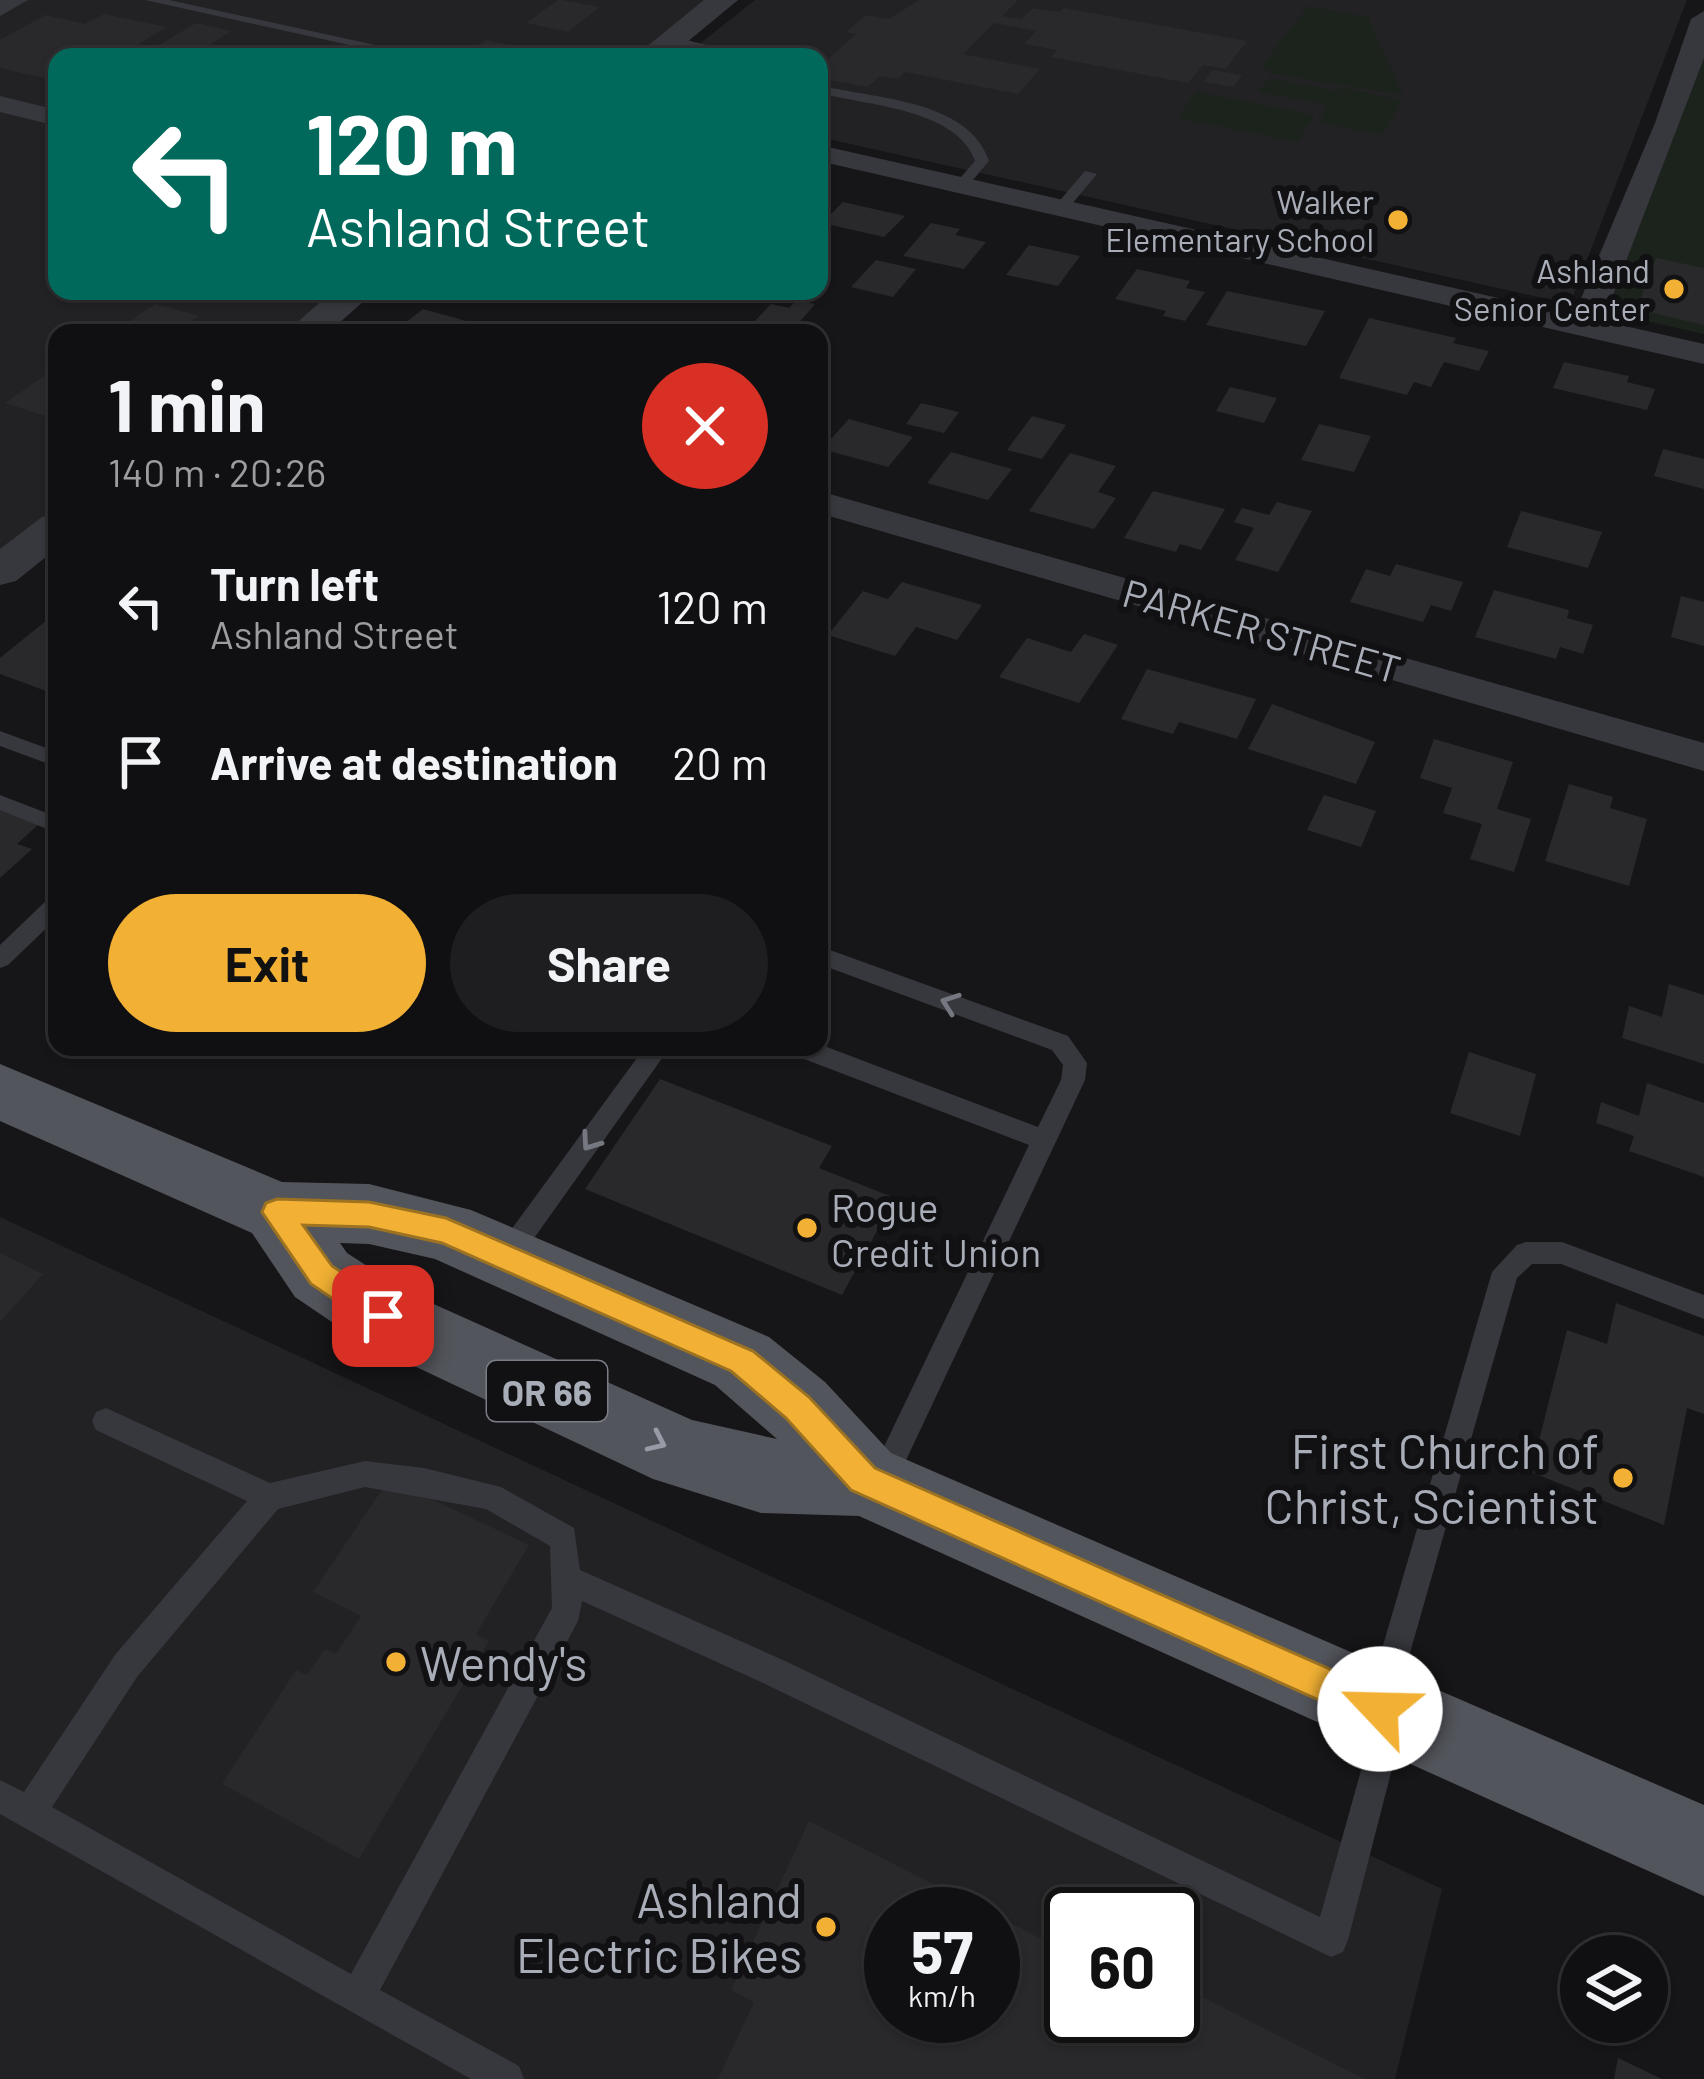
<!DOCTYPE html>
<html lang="en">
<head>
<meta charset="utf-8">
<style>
  :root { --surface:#101012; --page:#1e1e20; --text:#f1f3f6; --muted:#9c9d9f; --line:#303032; --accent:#f2b134 }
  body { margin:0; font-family:Barlow,sans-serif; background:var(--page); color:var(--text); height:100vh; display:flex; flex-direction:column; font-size:45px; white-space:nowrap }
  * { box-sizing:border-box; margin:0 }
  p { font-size:39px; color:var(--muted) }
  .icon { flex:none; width:66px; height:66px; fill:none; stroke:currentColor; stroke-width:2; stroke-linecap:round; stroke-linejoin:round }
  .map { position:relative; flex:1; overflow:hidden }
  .drawer { position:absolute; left:48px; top:324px; width:780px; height:732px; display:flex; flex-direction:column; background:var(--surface); border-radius:24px; box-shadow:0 3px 9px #0004,0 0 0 3px var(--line) }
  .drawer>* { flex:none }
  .banner { position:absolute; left:48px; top:48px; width:780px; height:252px; border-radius:24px; box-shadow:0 3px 9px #0004,0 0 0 3px var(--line); background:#00695c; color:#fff; overflow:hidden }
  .controls { position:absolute; left:1560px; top:1935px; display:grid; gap:24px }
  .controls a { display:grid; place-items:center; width:108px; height:108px; border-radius:50%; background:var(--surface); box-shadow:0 3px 9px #0004,0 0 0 3px var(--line); font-size:60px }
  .speed { position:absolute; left:864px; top:1887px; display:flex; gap:24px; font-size:60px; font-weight:700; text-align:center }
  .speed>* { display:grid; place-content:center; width:156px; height:156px; border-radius:50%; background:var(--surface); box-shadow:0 3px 9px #0004,0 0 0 3px var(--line); line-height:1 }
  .speed small { font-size:30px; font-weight:400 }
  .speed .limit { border:6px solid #111; border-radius:18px; background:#fff; color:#111 }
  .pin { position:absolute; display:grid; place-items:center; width:102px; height:102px; color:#fff; margin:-51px; border-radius:24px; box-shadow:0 6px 18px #0006 }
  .me { position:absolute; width:132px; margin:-66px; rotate:294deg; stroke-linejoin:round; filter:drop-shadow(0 0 9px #0008) }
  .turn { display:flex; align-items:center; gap:42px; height:252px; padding:0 60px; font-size:54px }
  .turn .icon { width:156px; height:156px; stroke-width:2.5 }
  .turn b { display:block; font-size:84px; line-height:102px }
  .round { display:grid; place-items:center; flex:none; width:126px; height:126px; border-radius:63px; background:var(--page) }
  .overview { display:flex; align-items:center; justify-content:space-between; height:204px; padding:0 60px }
  h1 { font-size:72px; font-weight:700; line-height:90px }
  .action { display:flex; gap:24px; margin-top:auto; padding:24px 60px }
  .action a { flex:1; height:138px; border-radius:72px; background:var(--accent); color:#111; font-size:48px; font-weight:700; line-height:138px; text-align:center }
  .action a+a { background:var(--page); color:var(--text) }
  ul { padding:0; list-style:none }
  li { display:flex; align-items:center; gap:36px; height:156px; padding:0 60px }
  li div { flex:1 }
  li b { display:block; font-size:45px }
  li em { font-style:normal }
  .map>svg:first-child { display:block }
  .built { fill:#222225; fill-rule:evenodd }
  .green { fill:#1c231d }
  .building { fill:#29292c; fill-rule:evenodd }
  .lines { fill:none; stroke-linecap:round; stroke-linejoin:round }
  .service { fill:#37383d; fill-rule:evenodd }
  .minor { fill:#37383d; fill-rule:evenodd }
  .tertiary { fill:#37383d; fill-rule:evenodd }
  .primary { fill:#53555c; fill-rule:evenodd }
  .oneway { stroke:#757881 }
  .oneway2 { stroke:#979ba6 }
  .route { fill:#f2b134; stroke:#9d7322; stroke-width:3 }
  .poi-dot { fill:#f2b134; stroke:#111113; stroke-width:4.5 }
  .labels { text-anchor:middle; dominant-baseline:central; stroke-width:12; stroke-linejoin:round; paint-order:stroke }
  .far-poi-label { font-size:33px; fill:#a8adb8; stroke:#111113; text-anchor:end }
  .shield { fill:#111113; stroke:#7b7e86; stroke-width:3 }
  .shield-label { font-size:36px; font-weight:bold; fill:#a8adb8 }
  .street-label { font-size:39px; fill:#a8adb8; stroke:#111113 }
  .poi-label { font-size:39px; fill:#a8adb8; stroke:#111113; text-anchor:start }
  .near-poi-label { font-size:48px; fill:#a8adb8; stroke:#111113; text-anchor:end }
</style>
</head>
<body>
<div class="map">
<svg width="1704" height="2079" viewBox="0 0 1704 2079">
  <rect width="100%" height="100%" fill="#161618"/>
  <g class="built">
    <polygon points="0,0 716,0 644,57 57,57 57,291 348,291 295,333 57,333 57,521 0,566"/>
    <polygon points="755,0 1687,0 1570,304 819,137 819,57 683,57"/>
    <path d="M0,1217L1442,1889L1395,2079H0ZM891,1914H993V2016H891ZM1071,1914H1173V2016H1071Z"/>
  </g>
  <g class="green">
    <polygon points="1308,6 1368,17 1403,95 1272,74 1262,66"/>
    <polygon points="1704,29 1704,334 1589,308"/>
    <polygon points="1269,78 1337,91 1341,87 1402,100 1383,135 1317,122 1329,105 1258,92"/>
    <polygon points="1197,92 1315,115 1297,142 1177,118"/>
  </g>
  <g class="building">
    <polygon points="558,0 562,0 600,7 568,32 526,23"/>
    <polygon points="919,0 1018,0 1002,16 1021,19 1033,8 1060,12 1064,8 1247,41 1226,69 1203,65 1188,83 1051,57 1057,50 1024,44 1036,31 994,23 963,54 1040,69 1018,94 905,72 898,79 880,76 868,87 819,78 819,67 856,34 846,32 866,15 889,19"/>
    <polygon points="104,14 167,27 117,57 57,57 57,81 0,68 0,40 45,15 85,24"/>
    <polygon points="196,23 232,31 189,57 139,57"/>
    <polygon points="486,40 557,55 557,57 462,57"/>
    <polygon points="1212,70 1242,75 1233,87 1204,82"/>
    <polygon points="843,202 905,216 884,237 822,223"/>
    <polygon points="931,223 960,229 955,235 986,242 964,269 903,256"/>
    <polygon points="1029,245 1080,256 1058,286 1006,275"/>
    <polygon points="1656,258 1704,268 1704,325 1637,309"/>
    <polygon points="876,260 916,269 893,297 851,287"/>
    <polygon points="1137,269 1190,281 1186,288 1205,292 1185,321 1163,316 1166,311 1115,299"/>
    <polygon points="441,291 499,291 485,303"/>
    <polygon points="1227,291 1325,311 1306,346 1206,325"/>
    <polygon points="796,300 815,304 791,332 753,323 771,304 789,308"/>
    <polygon points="155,304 199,316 175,333 112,333"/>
    <polygon points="423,309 506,332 506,333 392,333"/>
    <polygon points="1369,318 1456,338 1453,343 1489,351 1479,371 1444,362 1431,387 1414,382 1407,395 1339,378"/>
    <polygon points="1564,362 1629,376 1627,382 1655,389 1647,410 1553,388"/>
    <polygon points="57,367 57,420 5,403"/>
    <polygon points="1230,387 1277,398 1264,423 1216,411"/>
    <polygon points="921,403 959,412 944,433 906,424"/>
    <polygon points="1032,416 1066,425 1042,459 1007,450"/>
    <polygon points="849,419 913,437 888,467 822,449"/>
    <polygon points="1319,424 1371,436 1354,472 1301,460"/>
    <polygon points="1663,449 1704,459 1704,489 1654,476"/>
    <polygon points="951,452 1012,469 988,500 927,483"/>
    <polygon points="1070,453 1116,466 1098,492 1116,498 1094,529 1029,511"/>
    <polygon points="1153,491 1225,509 1201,550 1180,544 1176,552 1124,538"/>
    <polygon points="1277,502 1312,511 1278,572 1235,560 1254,528 1234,522 1242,508 1269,515"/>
    <polygon points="1521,511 1602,532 1588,568 1507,547"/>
    <polygon points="1396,564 1463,582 1451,611 1431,605 1423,622 1350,602 1366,569 1390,576"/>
    <polygon points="902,582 982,605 957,640 916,627 895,656 828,635 863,591 888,599"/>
    <polygon points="1494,590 1569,610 1567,618 1593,625 1583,654 1560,647 1556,659 1475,637"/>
    <polygon points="1681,596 1704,602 1704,646 1671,637"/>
    <polygon points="52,616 57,618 57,695 0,674 0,658"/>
    <polygon points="1084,634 1118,645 1079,703 999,677 1027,638 1071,652"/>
    <polygon points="1147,669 1256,699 1237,739 1179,722 1173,734 1121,719"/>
    <polygon points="1272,704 1375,742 1356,784 1248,749"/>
    <polygon points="1434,739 1513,762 1497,809 1531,819 1514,872 1470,859 1482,824 1443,813 1452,788 1420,778"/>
    <polygon points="1569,784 1613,797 1610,808 1647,819 1629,886 1545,861"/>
    <polygon points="1324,795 1376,811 1361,847 1307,830"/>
    <polygon points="0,806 41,822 17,844 32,849 0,878"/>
    <polygon points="1669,984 1704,995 1704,1064 1622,1038 1629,1006 1662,1017"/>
    <polygon points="1469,1052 1536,1074 1520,1136 1450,1113"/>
    <polygon points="660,1079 832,1146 819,1168 895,1198 842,1295 585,1189"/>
    <polygon points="1647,1083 1704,1103 1704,1177 1629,1151 1634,1136 1596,1123 1601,1102 1639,1116"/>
    <polygon points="0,1253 43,1274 0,1322"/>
    <polygon points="1616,1303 1704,1336 1704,1414 1687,1408 1664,1525 1531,1472 1567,1330 1607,1344"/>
    <polygon points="389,1479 529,1545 476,1634 489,1641 359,1859 222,1784 296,1670 307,1675 325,1649 336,1654 361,1616 313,1592"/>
    <path d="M809,1821L1071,1954V2016H1173V1982L1364,2079H718L754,2002L731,1990ZM891,1914H993V2016H891Z"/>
    <polygon points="1618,2058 1662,2079 1614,2079"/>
  </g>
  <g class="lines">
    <g class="service">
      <polygon points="145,0 169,0 430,57 404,57"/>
      <polygon points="671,36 742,54 744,57 722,57 666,43 666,37"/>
      <path d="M819,85C873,99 969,99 989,161L966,188H956L954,185L975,161C958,109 865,105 819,93Z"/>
      <polygon points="1085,171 1097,174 1066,211 1056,211 1056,205"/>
      <polygon points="0,731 57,752 57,767 0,746"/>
      <polygon points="0,795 57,817 57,833 0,810"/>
      <polygon points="57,896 57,918 8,965 0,968 0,945 49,898"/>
      <polygon points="819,946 1068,1036 1087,1063 1085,1080 892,1490 882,1494 872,1490 868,1480 1029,1145 791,1054 788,1047 819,1044 1038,1127 1061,1080 1063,1065 1052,1050 819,964"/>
      <polygon points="645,1047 670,1047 515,1265 506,1268 497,1265 493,1257 497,1249"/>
      <path d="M1526,1242H1562L1704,1295V1319L1561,1264H1532L1517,1278L1394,1709L1404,1722L1348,1940L1343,1952L1331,1957L761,1682L582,1601L578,1621L380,1990L519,2066L524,2079H471L0,1814V1780L24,1792L115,1655L247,1501L96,1430L92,1421L96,1412L106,1408L270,1483L365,1461L424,1468L501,1487L574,1528L580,1570L783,1660L1320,1917L1378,1710L1368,1697L1492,1272L1517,1245ZM365,1487L486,1509L550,1546L552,1608L351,1974L52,1807L137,1677L278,1509Z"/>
    </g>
    <g class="minor">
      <polygon points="0,0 28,0 0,16"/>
      <polygon points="1704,11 1704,58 1603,321 1704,344 1704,364 819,161 819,145 1574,315 1655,123 1691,19"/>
      <polygon points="0,96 57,110 57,126 0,112"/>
      <polygon points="819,491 1704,743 1704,771 819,513"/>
    </g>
    <g class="tertiary">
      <polygon points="704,0 738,0 669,57 634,57"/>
      <polygon points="333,291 375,291 328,333 285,333"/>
      <polygon points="57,513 57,548 16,581 0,585 0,549 42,517"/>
    </g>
    <path class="primary" d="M0,1064L282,1182L369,1184L471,1210L769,1337L825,1382L891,1453L1704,1805V1896L859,1516L761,1513L653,1479L357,1339L295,1297L252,1233L0,1121ZM340,1243L369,1244L435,1259L715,1385L777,1439L692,1420L409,1293L347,1253Z"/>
  </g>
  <defs><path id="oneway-chevron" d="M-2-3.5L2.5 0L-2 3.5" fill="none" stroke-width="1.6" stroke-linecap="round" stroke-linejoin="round" transform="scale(3)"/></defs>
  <g class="oneway">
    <use href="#oneway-chevron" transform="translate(950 1003) rotate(-160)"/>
    <use href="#oneway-chevron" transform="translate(590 1142) rotate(125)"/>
  </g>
  <use class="oneway2" href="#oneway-chevron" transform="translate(657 1442) rotate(25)"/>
  <polygon class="route" points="277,1199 369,1202 446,1218 753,1351 809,1397 875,1468 1393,1697 1398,1709 1393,1722 1380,1727 1368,1722 851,1490 786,1418 731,1371 442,1243 369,1227 303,1225 332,1266 394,1306 398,1316 394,1325 383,1329 372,1325 311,1284 262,1212 266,1203"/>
  <g class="poi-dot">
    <circle cx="1398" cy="220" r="12"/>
    <circle cx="1674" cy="289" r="12"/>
    <circle cx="807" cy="1228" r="12"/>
    <circle cx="1623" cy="1478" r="12"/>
    <circle cx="396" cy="1662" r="12"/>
    <circle cx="826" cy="1927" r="12"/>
  </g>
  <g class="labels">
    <g class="far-poi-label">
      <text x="1374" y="201">Walker<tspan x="1374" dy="38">Elementary School</tspan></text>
      <text x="1650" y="270">Ashland<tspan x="1650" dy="38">Senior Center</tspan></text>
    </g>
    <rect class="shield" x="487" y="1361" width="120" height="60" rx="9"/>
    <g class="shield-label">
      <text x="547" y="1391">OR 66</text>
    </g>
    <g class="street-label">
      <text transform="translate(1262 630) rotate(16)">PARKER STREET</text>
    </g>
    <g class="poi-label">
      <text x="831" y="1206">Rogue<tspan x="831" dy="45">Credit Union</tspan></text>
    </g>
    <g class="near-poi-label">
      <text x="1599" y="1450">First Church of<tspan x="1599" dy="55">Christ, Scientist</tspan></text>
      <text x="420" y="1662" text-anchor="start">Wendy's</text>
      <text x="802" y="1899">Ashland<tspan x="802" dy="55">Electric Bikes</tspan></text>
    </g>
  </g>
</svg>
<div class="controls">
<a><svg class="icon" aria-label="layers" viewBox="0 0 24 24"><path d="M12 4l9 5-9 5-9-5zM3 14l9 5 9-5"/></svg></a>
</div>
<div class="speed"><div>57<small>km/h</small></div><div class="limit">60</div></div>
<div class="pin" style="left:383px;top:1316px;background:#d93025"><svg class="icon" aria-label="arrive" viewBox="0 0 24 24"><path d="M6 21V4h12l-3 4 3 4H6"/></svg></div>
<svg class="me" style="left:1380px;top:1709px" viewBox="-20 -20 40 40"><circle r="19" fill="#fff"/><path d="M0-13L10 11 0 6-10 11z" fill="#f2b134"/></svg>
<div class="banner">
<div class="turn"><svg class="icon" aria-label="left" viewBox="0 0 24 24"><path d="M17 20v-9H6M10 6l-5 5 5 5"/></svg><div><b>120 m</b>Ashland Street</div></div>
</div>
<section class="drawer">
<div class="overview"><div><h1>1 min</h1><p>140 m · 20:26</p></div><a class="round" style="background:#d93025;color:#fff"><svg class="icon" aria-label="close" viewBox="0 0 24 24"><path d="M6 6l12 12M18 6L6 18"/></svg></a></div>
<ul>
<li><svg class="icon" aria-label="left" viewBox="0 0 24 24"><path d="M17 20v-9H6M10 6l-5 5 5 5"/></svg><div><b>Turn left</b><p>Ashland Street</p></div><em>120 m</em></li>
<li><svg class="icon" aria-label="arrive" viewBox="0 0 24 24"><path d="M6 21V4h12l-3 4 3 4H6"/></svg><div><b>Arrive at destination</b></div><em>20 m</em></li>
</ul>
<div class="action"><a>Exit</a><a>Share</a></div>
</section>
</div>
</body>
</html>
